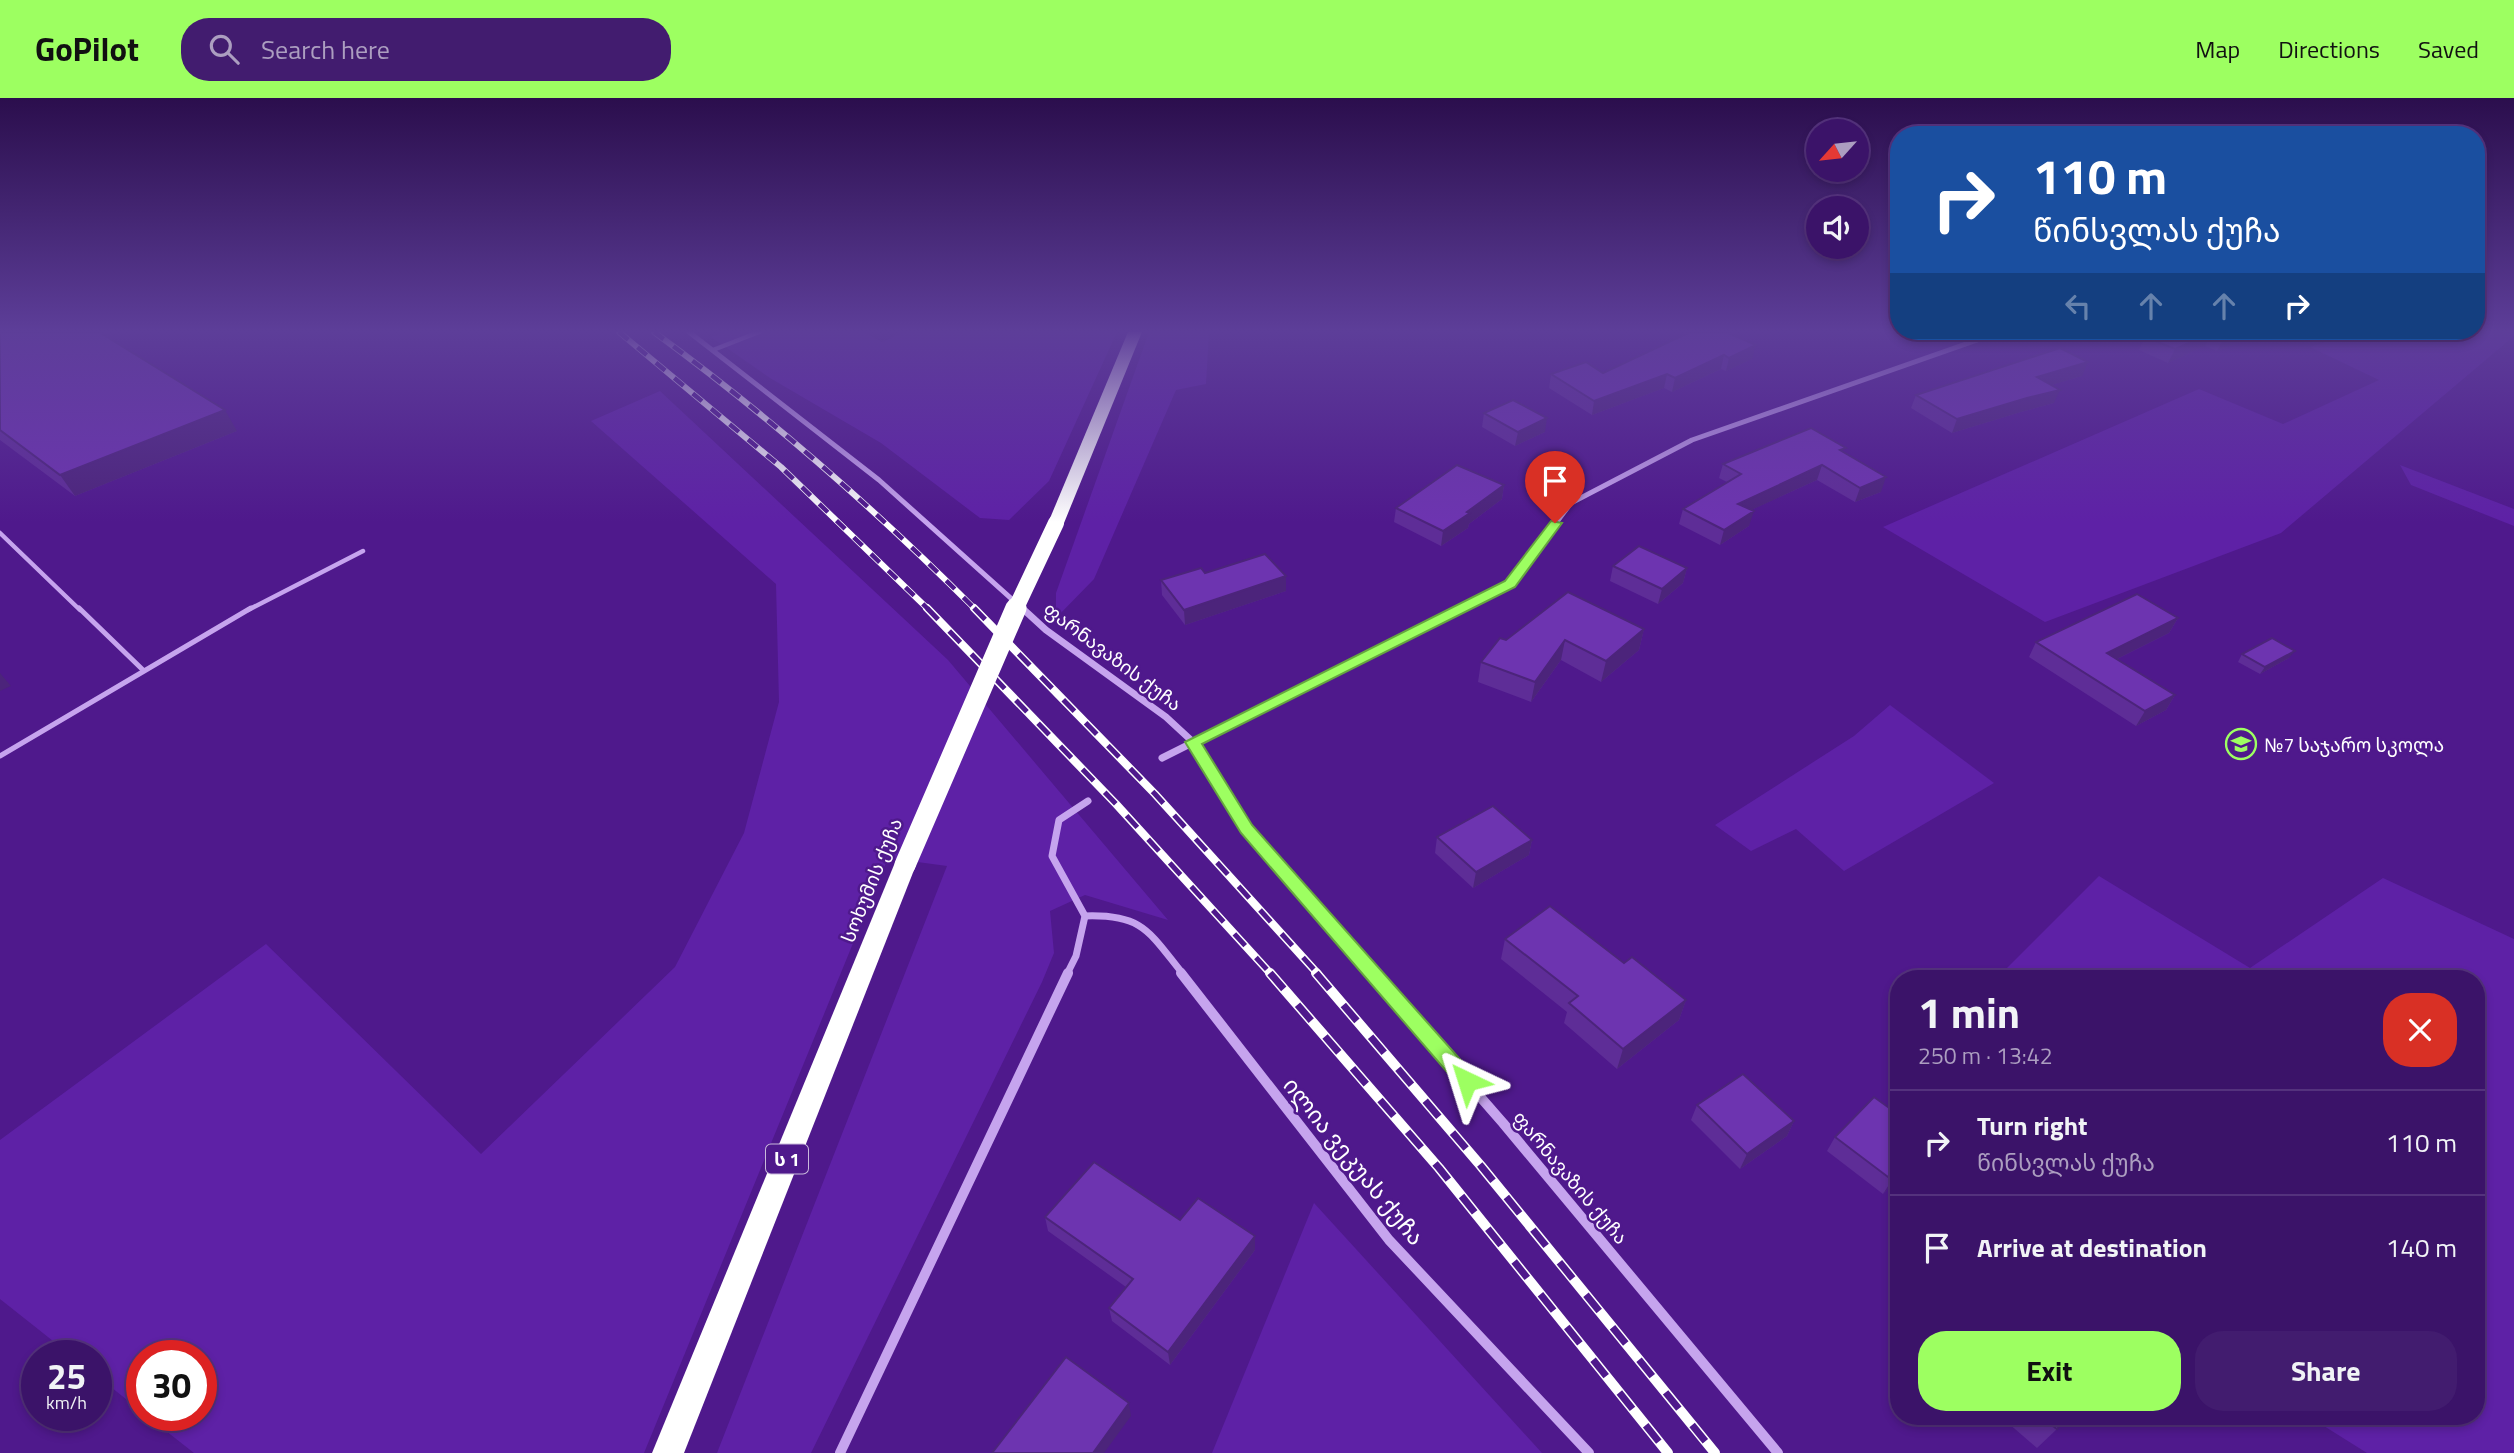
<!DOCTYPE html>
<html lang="en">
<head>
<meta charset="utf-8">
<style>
  :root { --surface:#3b1369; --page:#421c6f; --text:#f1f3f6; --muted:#ac9ec0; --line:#54327d; --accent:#9dff61 }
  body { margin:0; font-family:"Titillium Web","Noto Sans Georgian",sans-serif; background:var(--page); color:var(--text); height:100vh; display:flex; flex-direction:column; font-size:26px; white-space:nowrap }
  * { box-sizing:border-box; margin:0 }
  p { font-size:23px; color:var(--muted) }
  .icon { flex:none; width:38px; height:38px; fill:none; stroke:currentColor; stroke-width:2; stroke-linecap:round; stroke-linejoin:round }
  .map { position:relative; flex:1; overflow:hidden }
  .side { position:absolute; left:1890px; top:872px; width:595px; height:455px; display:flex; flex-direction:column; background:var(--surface); border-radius:28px; box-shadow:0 4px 10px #0003,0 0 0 2px var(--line) }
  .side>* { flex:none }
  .guide { position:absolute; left:1890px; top:28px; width:595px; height:214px; border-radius:28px; box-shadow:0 4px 10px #0003,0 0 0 2px var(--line); background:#1a4fa0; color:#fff; overflow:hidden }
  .needle { width:46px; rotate:243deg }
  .buttons { position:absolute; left:1806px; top:21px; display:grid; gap:14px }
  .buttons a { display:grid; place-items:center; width:63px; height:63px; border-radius:50%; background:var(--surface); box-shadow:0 4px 10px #0003,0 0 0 2px var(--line); font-size:35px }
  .speed { position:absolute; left:21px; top:1242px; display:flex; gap:14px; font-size:35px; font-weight:700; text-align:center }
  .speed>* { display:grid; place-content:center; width:91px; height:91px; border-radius:50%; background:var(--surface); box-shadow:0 4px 10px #0003,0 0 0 2px var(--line); line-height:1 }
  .speed small { font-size:18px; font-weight:400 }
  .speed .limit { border:10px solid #d22; background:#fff; color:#111 }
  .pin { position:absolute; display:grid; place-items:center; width:60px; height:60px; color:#fff; margin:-72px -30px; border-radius:50% 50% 50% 0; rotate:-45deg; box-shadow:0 0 7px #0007 }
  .pin .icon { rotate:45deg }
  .me { position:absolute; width:77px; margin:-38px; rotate:319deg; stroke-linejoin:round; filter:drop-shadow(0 0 5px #0008) }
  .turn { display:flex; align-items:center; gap:24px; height:147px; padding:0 28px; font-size:32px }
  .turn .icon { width:91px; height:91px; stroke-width:2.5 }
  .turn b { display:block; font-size:49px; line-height:60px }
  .lanes { display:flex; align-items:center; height:66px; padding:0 28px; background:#0003; justify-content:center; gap:35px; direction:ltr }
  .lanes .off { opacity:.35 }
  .round { display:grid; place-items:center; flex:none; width:74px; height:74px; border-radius:28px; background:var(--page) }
  .headline { display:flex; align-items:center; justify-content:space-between; height:119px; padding:0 28px }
  h1 { font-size:42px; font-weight:700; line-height:52px }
  .cta { display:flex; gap:14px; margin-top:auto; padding:14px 28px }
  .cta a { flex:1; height:80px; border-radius:28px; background:var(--accent); color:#111; font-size:28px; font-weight:700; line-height:80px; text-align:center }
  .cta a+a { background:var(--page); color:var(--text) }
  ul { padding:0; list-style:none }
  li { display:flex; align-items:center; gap:21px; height:105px; padding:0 28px; border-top:2px solid var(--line) }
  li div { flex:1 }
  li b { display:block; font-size:26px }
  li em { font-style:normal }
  header { display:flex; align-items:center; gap:42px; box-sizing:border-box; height:98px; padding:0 35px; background:var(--accent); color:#111 }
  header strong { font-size:33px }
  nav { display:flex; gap:38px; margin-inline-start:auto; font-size:24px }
  .search { width:490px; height:63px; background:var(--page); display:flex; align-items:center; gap:18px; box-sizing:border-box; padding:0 24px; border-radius:28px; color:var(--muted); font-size:26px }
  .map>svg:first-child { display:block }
  .green { fill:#5e21a6 }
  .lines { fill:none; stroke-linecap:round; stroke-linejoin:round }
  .lane-far1 { stroke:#c6a4ee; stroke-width:4.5 }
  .lane { stroke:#c6a4ee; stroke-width:5 }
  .street-far2 { stroke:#c6a4ee; stroke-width:5 }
  .street-far1 { stroke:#c6a4ee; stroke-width:7 }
  .street { stroke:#c6a4ee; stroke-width:10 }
  .highway { fill:#fff; fill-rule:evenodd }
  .rail-far2-casing { stroke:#fff; stroke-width:6 }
  .rail-far1-casing { stroke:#fff; stroke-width:8 }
  .rail-casing { stroke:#fff; stroke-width:10 }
  .rail-far2 { stroke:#4f198c; stroke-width:4.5; stroke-dasharray:12; stroke-linecap:butt }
  .rail-far1 { stroke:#4f198c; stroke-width:5; stroke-dasharray:16; stroke-linecap:butt }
  .rail { stroke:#4f198c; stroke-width:7; stroke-dasharray:21; stroke-linecap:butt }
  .highway-bridge-far1 { stroke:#fff; stroke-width:16 }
  .highway-bridge { stroke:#fff; stroke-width:21 }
  .wall { fill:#5e2d97 }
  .shaded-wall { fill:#4c247b }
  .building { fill:#6d34b0; stroke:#4c247b; stroke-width:2 }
  .route { fill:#9dff61; stroke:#66a63f; stroke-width:2 }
  .labels { text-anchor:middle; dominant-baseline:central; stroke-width:5; stroke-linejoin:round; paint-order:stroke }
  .shield { fill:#4f198c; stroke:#cabadc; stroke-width:2 }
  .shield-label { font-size:18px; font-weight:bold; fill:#fff }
  .street-label { font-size:19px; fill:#fff; stroke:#4f198c }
  .poi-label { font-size:19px; fill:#fff; stroke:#4f198c; text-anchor:start }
  .near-street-label { font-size:23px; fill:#fff; stroke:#4f198c }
</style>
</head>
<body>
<header>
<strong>GoPilot</strong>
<div class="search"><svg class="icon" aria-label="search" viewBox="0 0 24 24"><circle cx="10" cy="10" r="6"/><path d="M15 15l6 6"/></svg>Search here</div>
<nav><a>Map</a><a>Directions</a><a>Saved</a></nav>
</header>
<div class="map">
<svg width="2514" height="1355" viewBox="0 0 2514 1355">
  <rect width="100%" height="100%" fill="#4f198c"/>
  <g class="green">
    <polygon points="724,234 864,234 882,244 904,234 1117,234 1049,383 1009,422 980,420 881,345 770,280 711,239"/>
    <polygon points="1149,234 1209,234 1206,286 1176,292 1094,481 1056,520 1056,495"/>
    <polygon points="2356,234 2514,234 2514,238 2281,435 2045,524 1883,429 2199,291 2283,326 2379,282 2310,249"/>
    <polygon points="660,293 948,562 1168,822 1085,797 1050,813 1054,855 1042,884 811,1355 717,1355 947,768 888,760 644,1355 194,1355 147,1318 201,1318 201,1258 142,1258 142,1314 96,1277 96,1258 72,1258 0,1201 0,1042 266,846 481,1056 675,869 744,735 779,604 776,486 591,323"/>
    <polygon points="2400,367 2514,411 2514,428 2411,387"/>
    <polygon points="1890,607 1994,685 1844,773 1796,731 1751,753 1715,727 1854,638"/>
    <polygon points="2099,778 2250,870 2383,780 2514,841 2514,1355 2367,1355 2308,1318 2476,1318 2476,880 1997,880"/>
    <polygon points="1314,1105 1542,1355 1212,1355"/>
  </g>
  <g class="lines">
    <g class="lane-far1">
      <polyline points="713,252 759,234"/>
      <polyline points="0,435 80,512"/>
      <polyline points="248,512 363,453"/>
    </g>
    <g class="lane">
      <polyline points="79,510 143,572"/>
      <polyline points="0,658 251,510"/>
    </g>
    <g class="street-far2">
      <polyline points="689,234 879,382 1024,512"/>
      <polyline points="1458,512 1510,486 1571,405 1692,342 2000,234"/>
    </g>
    <g class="street-far1">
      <polyline points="1022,510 1046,532 1166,619 1193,644 1247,731 1374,876"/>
      <polyline points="1162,660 1461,510"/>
      <path d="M1085,818C1143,816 1149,834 1183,876"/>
      <polyline points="1067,876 1076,858 1085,818 1052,758 1059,722 1088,703"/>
    </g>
    <g class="street">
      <polyline points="1181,875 1389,1142 1589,1355"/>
      <polyline points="1372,875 1503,1025 1778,1355"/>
      <polyline points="840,1355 1068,875"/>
    </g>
    <g class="highway">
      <polygon points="1128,234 1142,234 1064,425 1062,429 1050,429 1048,425"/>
      <polygon points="905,759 913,761 916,767 684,1355 652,1355 894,767 897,761"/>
    </g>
    <g class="rail-far2-casing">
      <g id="rail-far2">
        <polyline points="619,234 781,369 929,512"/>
        <path d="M654,234C769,318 875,411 976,512"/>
      </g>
    </g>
    <g class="rail-far1-casing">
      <g id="rail-far1">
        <polyline points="927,510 1116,706 1271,876"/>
        <polyline points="974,510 1155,696 1318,876"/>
      </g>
    </g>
    <g class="rail-casing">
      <g id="rail">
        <polyline points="1270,875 1439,1070 1668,1355"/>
        <polyline points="1316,875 1481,1068 1715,1355"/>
      </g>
    </g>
    <use href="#rail-far2" class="rail-far2"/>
    <use href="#rail-far1" class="rail-far1"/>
    <use href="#rail" class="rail"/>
    <polyline class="highway-bridge-far1" points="1015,512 1056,425"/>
    <polyline class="highway-bridge" points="905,767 1016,510"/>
  </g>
  <g class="wall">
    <polygon points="0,234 237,333 75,398 0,342"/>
    <polygon points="1690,234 1752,261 1726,273 1721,271 1672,294 1664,290 1592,317 1549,290 1551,276 1603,275"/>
    <polygon points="2156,234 2268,234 2217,253 2205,248 2168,265 2139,252 2145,239"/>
    <polygon points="2082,278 2051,287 2054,305 2021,314 1952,335 1911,310 1916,297"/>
    <polygon points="1484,315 1545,334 1515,348 1482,329"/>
    <polygon points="1844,355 1881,394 1855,404 1817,382 1751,412 1749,428 1720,447 1679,426 1683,411 1727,384 1719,380 1723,366"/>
    <polygon points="1504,387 1502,401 1469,426 1468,430 1441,448 1394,424 1396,410"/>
    <polygon points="1613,468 1687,470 1683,485 1658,506 1610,483"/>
    <polygon points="1161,482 1286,493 1185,527 1162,497"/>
    <polygon points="2178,520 2169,535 2117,561 2175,597 2166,612 2136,628 2029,559 2036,544"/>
    <polygon points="1644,531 1639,552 1601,584 1561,562 1531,604 1478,584 1481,564 1506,542"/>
    <polygon points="2242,556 2289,560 2260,576 2238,564"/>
    <polygon points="1437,739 1532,742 1529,757 1473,790 1435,755"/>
    <polygon points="1505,841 1624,865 1686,902 1679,922 1617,971 1564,925 1567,914 1501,861"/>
    <polygon points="1697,1007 1794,1023 1787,1038 1740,1071 1691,1022"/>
    <polygon points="1899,1017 1899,1078 1883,1096 1827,1053 1835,1039"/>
    <polygon points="1045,1119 1180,1122 1255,1138 1255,1152 1170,1267 1112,1223 1109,1210 1126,1189 1048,1133"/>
    <polygon points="2000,1318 2067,1318 2057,1331 2037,1350"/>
  </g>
  <g class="shaded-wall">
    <polygon points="2240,234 2268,234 2217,253 2224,240"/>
    <polygon points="2212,235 2205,248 2168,265 2175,251"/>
    <polygon points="1756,247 1752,261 1726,273 1729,260"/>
    <polygon points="1724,257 1721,271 1672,294 1675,280"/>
    <polygon points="2088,264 2082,278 2031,293 2037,279"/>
    <polygon points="1667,276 1664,290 1592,317 1594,303"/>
    <polygon points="2060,292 2054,305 2021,314 1952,335 1957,321 2027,300"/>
    <polygon points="225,312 237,333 75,398 60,377"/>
    <polygon points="1547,320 1545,334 1515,348 1518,334"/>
    <polygon points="1822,367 1817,382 1734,420 1738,406"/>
    <polygon points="1886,379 1881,394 1855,404 1860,390"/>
    <polygon points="1504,387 1502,401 1469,426 1468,430 1441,448 1443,433"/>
    <polygon points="1754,413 1749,428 1720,447 1724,432"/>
    <polygon points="1687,470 1683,485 1658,506 1662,491"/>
    <polygon points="1286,478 1286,493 1185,527 1184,512"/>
    <polygon points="2178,520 2169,535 2099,570 2107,555"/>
    <polygon points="1644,531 1639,552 1601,584 1606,563"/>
    <polygon points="1565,542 1561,562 1531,604 1535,584"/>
    <polygon points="2295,553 2289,560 2260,576 2265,569"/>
    <polygon points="0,575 11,588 0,593"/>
    <polygon points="2175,597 2166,612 2136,628 2145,613"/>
    <polygon points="1532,742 1529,757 1473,790 1476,774"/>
    <polygon points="1686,902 1679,922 1617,971 1623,951"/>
    <polygon points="1794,1023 1787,1038 1740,1071 1747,1056"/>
    <polygon points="1899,1074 1899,1078 1883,1096 1892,1082"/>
    <polygon points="1255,1138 1255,1152 1170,1267 1168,1254"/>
    <polygon points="1129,1305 1131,1318 1104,1355 1093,1355"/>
  </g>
  <g class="building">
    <polygon points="0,234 99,234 225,312 60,377 0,332"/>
    <polygon points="1690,234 1726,234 1756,247 1729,260 1724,257 1675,280 1667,276 1594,303 1551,276 1586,264 1603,275"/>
    <polygon points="2156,234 2240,234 2224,240 2212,235 2175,251 2145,239"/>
    <polygon points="2060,250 2088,264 2037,279 2060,292 2027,300 1957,321 1916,297"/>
    <polygon points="1513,302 1547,320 1518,334 1484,315"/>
    <polygon points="1811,330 1846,350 1840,352 1886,379 1860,390 1822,367 1738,406 1754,413 1724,432 1683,411 1741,376 1723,366"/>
    <polygon points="1457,367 1504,387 1467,414 1470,415 1443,433 1396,410"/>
    <polygon points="1639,448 1687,470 1662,491 1613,468"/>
    <polygon points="1265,456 1286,478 1184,512 1161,482 1201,470 1205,475"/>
    <polygon points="1568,494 1644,531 1606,563 1565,542 1535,584 1481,564 1500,540 1506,542"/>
    <polygon points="2137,496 2178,520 2107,555 2175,597 2145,613 2036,544"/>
    <polygon points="2272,540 2295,553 2265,569 2242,556"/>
    <polygon points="1493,708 1532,742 1476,774 1437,739"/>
    <polygon points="1550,808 1624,865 1632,859 1686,902 1623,951 1569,905 1578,898 1505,841"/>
    <polygon points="1743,976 1794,1023 1747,1056 1697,1007"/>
    <polygon points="1874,999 1899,1017 1899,1074 1892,1082 1835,1039"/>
    <polygon points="1094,1064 1180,1122 1198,1100 1255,1138 1168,1254 1109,1210 1133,1181 1045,1119"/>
    <polygon points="1066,1259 1129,1305 1093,1355 992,1355"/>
    <polygon points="2040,1318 2067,1318 2057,1331"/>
  </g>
  <linearGradient id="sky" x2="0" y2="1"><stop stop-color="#2b0e4d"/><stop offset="0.55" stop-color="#5d3e99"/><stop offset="1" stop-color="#5d3e99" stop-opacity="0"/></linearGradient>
  <rect width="2514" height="424" fill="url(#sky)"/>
  <polygon class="route" points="1551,423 1562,425 1515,489 1202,646 1252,727 1474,977 1476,983 1474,989 1467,992 1460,989 1241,735 1185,644 1505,483"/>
  <defs>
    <g id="school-ring" transform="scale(1.575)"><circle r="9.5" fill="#4f198c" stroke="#9dff61" stroke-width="1.5"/><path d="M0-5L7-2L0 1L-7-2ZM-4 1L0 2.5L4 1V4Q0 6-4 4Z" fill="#9dff61"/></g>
  </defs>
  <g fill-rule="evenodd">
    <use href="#school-ring" x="2241" y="646"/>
  </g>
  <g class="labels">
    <rect class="shield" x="766" y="1046.5" width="42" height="29" rx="5"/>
    <g class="shield-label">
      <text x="787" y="1061">ს 1</text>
    </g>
    <g class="street-label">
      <text transform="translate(1113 558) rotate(37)">ფარნავაზის ქუჩა</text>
      <text transform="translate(871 782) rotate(-68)">სოხუმის ქუჩა</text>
      <text transform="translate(1571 1079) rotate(50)">ფარნავაზის ქუჩა</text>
    </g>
    <g class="poi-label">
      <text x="2264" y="646">№7 საჯარო სკოლა</text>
    </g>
    <g class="near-street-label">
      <text transform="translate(1354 1063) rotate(51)">ილია ვეკუას ქუჩა</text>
    </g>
  </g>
</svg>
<div class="buttons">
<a><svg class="needle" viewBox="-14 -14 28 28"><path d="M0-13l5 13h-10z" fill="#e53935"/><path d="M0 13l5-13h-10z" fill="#ac9ec0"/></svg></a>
<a><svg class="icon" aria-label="sound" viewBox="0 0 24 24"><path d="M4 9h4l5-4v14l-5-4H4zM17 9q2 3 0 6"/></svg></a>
</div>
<div class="speed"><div>25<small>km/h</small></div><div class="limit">30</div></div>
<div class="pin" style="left:1555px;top:425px;background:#d93025"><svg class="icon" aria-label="arrive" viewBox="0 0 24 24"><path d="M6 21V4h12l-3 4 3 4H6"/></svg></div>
<svg class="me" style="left:1467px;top:983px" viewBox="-20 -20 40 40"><path d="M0-17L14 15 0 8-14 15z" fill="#9dff61" stroke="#fff" stroke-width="4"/></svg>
<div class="guide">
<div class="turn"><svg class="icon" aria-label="right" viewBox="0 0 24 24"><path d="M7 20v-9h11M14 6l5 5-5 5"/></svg><div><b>110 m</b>წინსვლას ქუჩა</div></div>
<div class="lanes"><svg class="icon off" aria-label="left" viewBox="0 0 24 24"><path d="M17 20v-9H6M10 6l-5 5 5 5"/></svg><svg class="icon off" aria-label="ahead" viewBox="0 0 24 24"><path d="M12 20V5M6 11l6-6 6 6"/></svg><svg class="icon off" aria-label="ahead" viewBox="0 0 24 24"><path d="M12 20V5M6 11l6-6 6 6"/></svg><svg class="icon" aria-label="right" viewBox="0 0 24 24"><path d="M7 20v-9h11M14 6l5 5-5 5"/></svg></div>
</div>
<section class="side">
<div class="headline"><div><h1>1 min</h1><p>250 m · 13:42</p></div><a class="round" style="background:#d93025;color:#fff"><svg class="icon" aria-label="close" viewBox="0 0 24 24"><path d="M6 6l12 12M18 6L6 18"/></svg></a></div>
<ul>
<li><svg class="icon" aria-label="right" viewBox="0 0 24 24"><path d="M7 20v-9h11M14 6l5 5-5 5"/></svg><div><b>Turn right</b><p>წინსვლას ქუჩა</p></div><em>110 m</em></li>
<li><svg class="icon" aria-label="arrive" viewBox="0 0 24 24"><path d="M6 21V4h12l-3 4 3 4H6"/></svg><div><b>Arrive at destination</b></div><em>140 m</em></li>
</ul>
<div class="cta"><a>Exit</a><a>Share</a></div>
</section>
</div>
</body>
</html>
